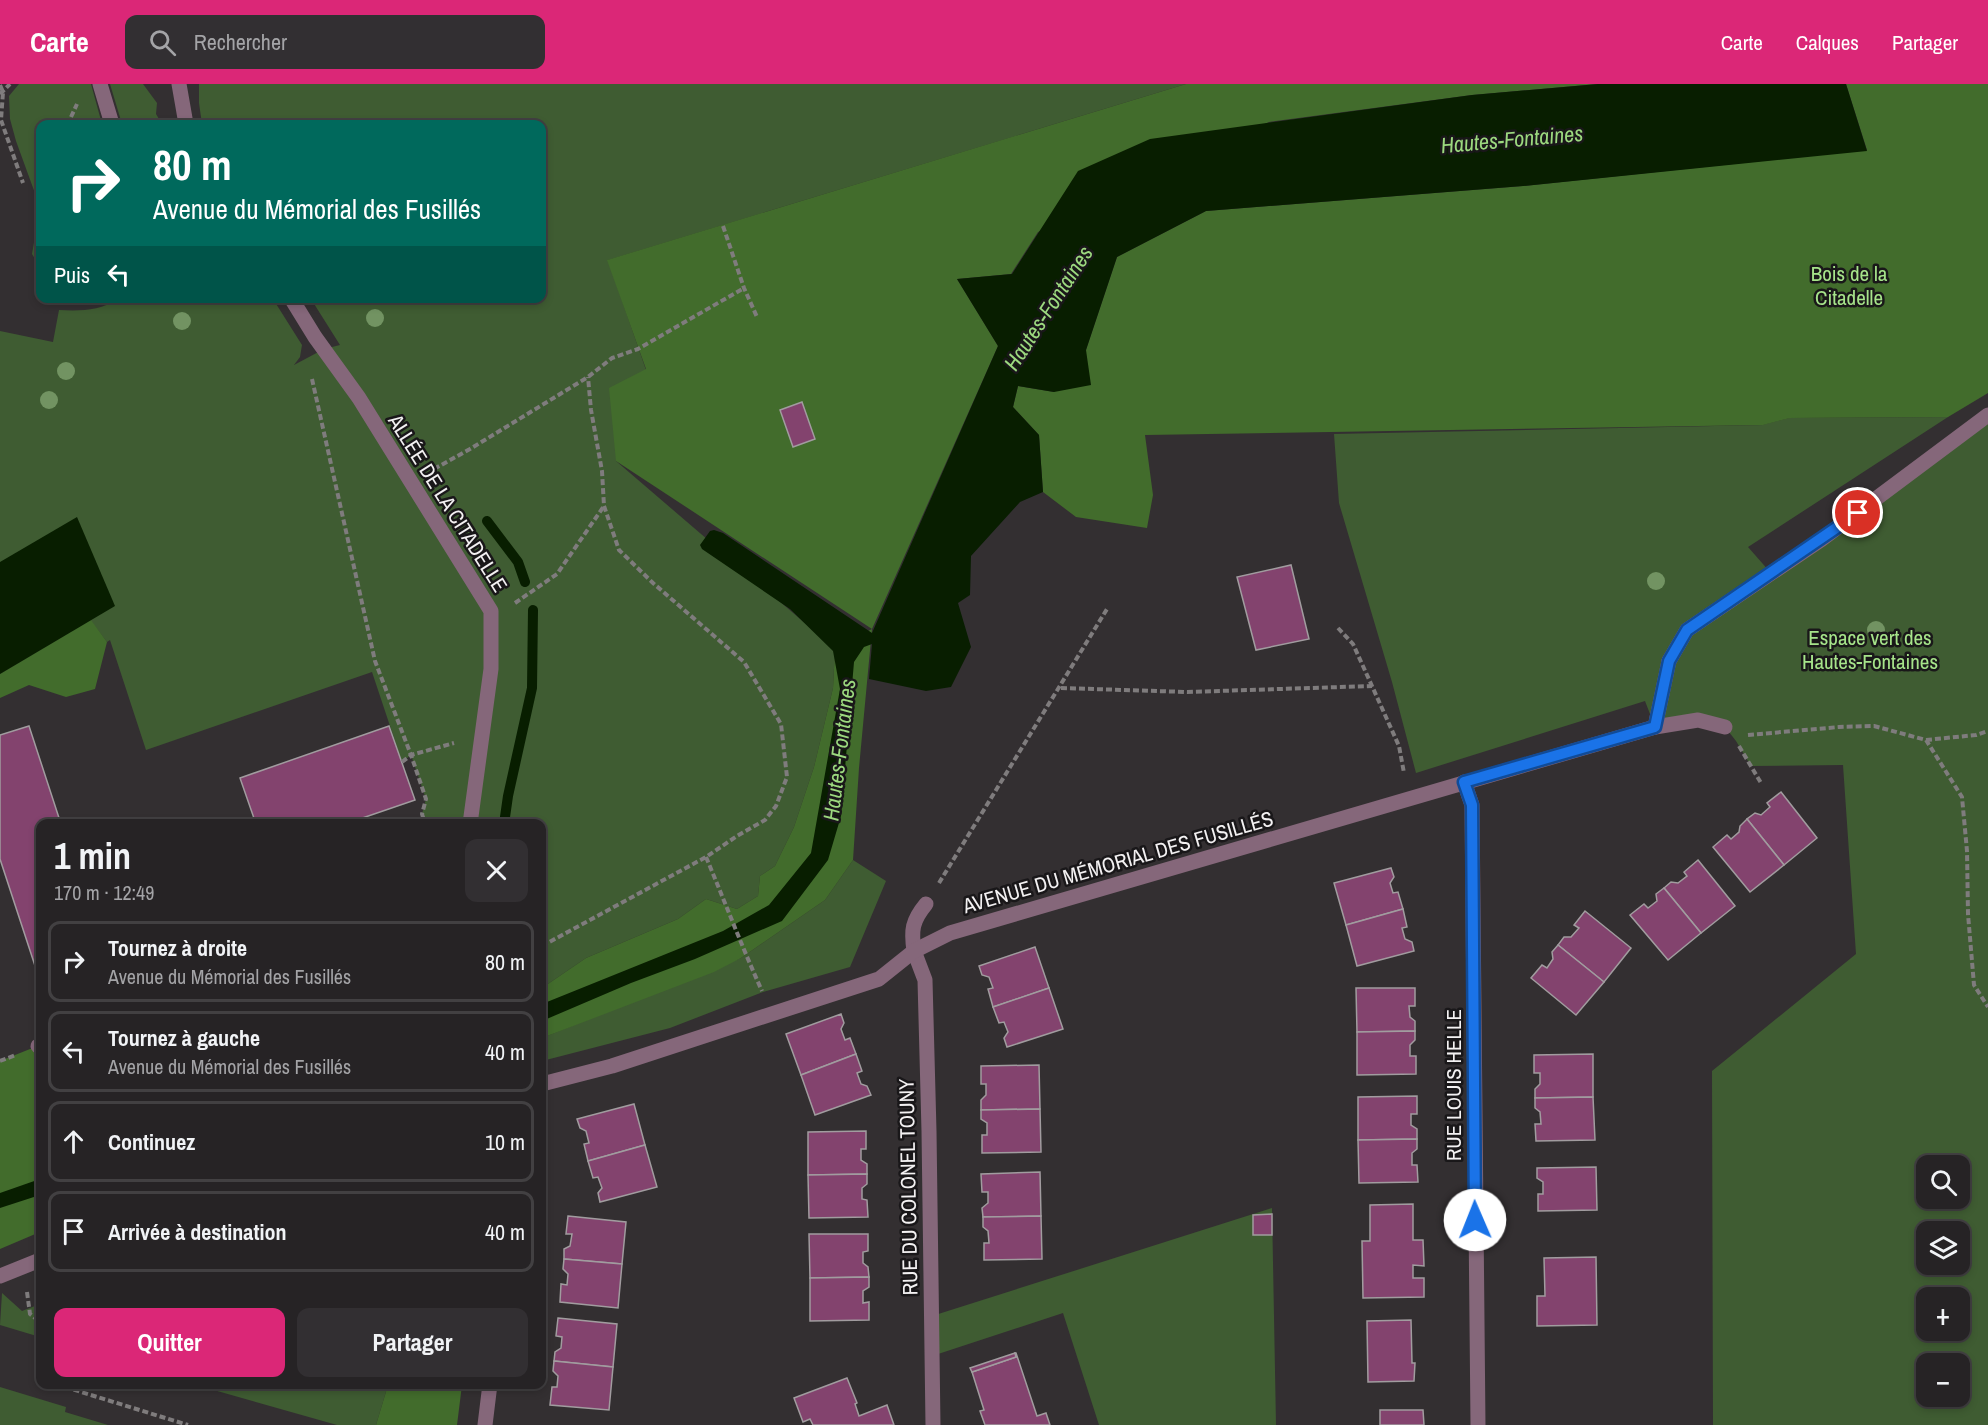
<!DOCTYPE html>
<html lang="fr">
<head>
<meta charset="utf-8">
<style>
  :root { --surface:#262325; --page:#322f32; --text:#f1f3f6; --muted:#a4a4a7; --line:#424042; --accent:#db2777 }
  body { margin:0; font-family:"Archivo Narrow",sans-serif; background:var(--page); color:var(--text); height:100vh; display:flex; flex-direction:column; font-size:22px; white-space:nowrap }
  * { box-sizing:border-box; margin:0 }
  p { font-size:20px; color:var(--muted) }
  .icon { flex:none; width:33px; height:33px; fill:none; stroke:currentColor; stroke-width:2; stroke-linecap:round; stroke-linejoin:round }
  .map { position:relative; flex:1; overflow:hidden }
  .sheet { position:absolute; left:36px; top:735px; width:510px; height:570px; display:flex; flex-direction:column; background:var(--surface); border-radius:12px; box-shadow:0 3px 9px #0003,0 0 0 2px var(--line) }
  .sheet>* { flex:none }
  .hud { position:absolute; left:36px; top:36px; width:510px; height:183px; border-radius:12px; box-shadow:0 3px 9px #0003,0 0 0 2px var(--line); background:#00695c; color:#fff; overflow:hidden }
  .tools { position:absolute; left:1916px; top:1071px; display:grid; gap:12px }
  .tools a { display:grid; place-items:center; width:54px; height:54px; border-radius:12px; background:var(--surface); box-shadow:0 3px 9px #0003,0 0 0 2px var(--line); font-size:30px }
  .pin { position:absolute; display:grid; place-items:center; width:51px; height:51px; color:#fff; margin:-26px; border:3px solid #fff; border-radius:50%; box-shadow:0 2px 6px #0007 }
  .me { position:absolute; width:66px; margin:-33px; rotate:359deg; stroke-linejoin:round; filter:drop-shadow(0 0 4px #0008) }
  .turn { display:flex; align-items:center; gap:21px; height:126px; padding:0 18px; font-size:27px }
  .turn .icon { width:78px; height:78px; stroke-width:2.5 }
  .turn b { display:block; font-size:42px; line-height:51px }
  .then { display:flex; align-items:center; height:57px; padding:0 18px; background:#0003; gap:12px; font-size:22px }
  .round { display:grid; place-items:center; flex:none; width:63px; height:63px; border-radius:12px; background:var(--page) }
  .summary { display:flex; align-items:center; justify-content:space-between; height:102px; padding:0 18px }
  h1 { font-size:36px; font-weight:700; line-height:45px }
  .button { display:flex; gap:12px; margin-top:auto; padding:12px 18px }
  .button a { flex:1; height:69px; border-radius:12px; background:var(--accent); color:#fff; font-size:24px; font-weight:700; line-height:69px; text-align:center }
  .button a+a { background:var(--page); color:var(--text) }
  ul { padding:0; list-style:none }
  li { display:flex; align-items:center; gap:18px; height:81px; margin:0 12px 9px; padding:0 6px; border:3px solid var(--line); border-radius:12px }
  li div { flex:1 }
  li b { display:block; font-size:22px }
  li em { font-style:normal }
  header { display:flex; align-items:center; gap:36px; box-sizing:border-box; height:84px; padding:0 30px; background:var(--accent); color:#fff }
  header strong { font-size:28px }
  nav { display:flex; gap:33px; margin-inline-start:auto; font-size:21px }
  .search { width:420px; height:54px; background:var(--page); display:flex; align-items:center; gap:15px; box-sizing:border-box; padding:0 21px; border-radius:12px; color:var(--muted); font-size:22px }
  .map>svg:first-child { display:block }
  .green { fill:#3f5c32; fill-rule:evenodd }
  .forest { fill:#426c2c }
  .water { fill:#081e00 }
  .lines { fill:none; stroke-linecap:round; stroke-linejoin:round }
  .stream { stroke:#081e00; stroke-width:10 }
  .building { fill:#83436e; stroke:#a19c9f; stroke-width:1.5 }
  .path { stroke:#7f7c7d; stroke-width:4; stroke-dasharray:6 3; stroke-linecap:butt }
  .lane { stroke:#85677a; stroke-width:15 }
  .street { stroke:#85677a; stroke-width:15 }
  .tree { fill:#729362 }
  .route-casing { stroke:#114b97; stroke-width:15 }
  .route { stroke:#1a73e8; stroke-width:10 }
  .labels { text-anchor:middle; dominant-baseline:central; stroke-width:5; stroke-linejoin:round; paint-order:stroke }
  .park-label { font-size:21px; fill:#a6e48a; stroke:#191719 }
  .street-label { font-size:21px; fill:#f3f1f2; stroke:#191719 }
  .water-label { font-size:22px; font-style:italic; fill:#9cd97f; stroke:#191719 }
</style>
</head>
<body>
<header>
<strong>Carte</strong>
<div class="search"><svg class="icon" aria-label="search" viewBox="0 0 24 24"><circle cx="10" cy="10" r="6"/><path d="M15 15l6 6"/></svg>Rechercher</div>
<nav><a>Carte</a><a>Calques</a><a>Partager</a></nav>
</header>
<div class="map">
<svg width="1988" height="1341" viewBox="0 0 1988 1341">
  <rect width="100%" height="100%" fill="#332f31"/>
  <g class="green">
    <polygon points="19,0 91,0 102,40 40,40 40,183 32,170 40,123 16,57 10,35 9,12"/>
    <polygon points="110,0 143,0 157,19 156,30 162,40 122,40"/>
    <path d="M199,0H1186L608,176L646,286L616,377L835,565L833,604L814,683L794,743L775,782L760,792L758,812L737,825L706,815L678,835L586,874L542,904V740L425,739L422,730L426,715L411,671L402,678L372,588L146,666L110,556L107,558L91,537L0,590V247L53,258L59,226C79,227 101,227 117,215H273L302,261L300,273L294,281L324,265L340,261L311,215L542,214V40H202L199,19Z"/>
    <path d="M1988,331V1341H1713L1712,987L1856,870L1843,681L1751,682L1736,657L1725,643H1655L1645,617L1416,689L1392,598L1339,419L1334,350L1762,341L1789,334L1948,333L1748,463L1770,488ZM1926,1082H1959V1114H1926ZM1926,1148H1959V1180H1926ZM1926,1214H1959V1246H1926ZM1926,1280H1959V1312H1926Z"/>
    <polygon points="853,776 886,797 850,883 763,908 670,944 542,977 542,954 741,874 825,816"/>
    <polygon points="1272,1124 1276,1341 1099,1341 1063,1229 932,1272 932,1232"/>
    <polygon points="2,1209 22,1227 40,1220 40,1253 0,1241"/>
    <polygon points="196,1301 388,1301 376,1341 337,1341"/>
    <polygon points="0,1303 66,1323 65,1328 108,1341 0,1341"/>
  </g>
  <g class="forest">
    <polygon points="1186,0 1598,0 1472,11 1269,38 1038,148 1011,190 957,195 998,262 872,545 859,684 853,776 825,816 741,874 714,888 542,954 542,904 586,874 678,835 706,815 737,825 758,812 760,792 775,782 794,743 814,683 833,604 835,565 872,545 616,377 609,304 646,285 607,176"/>
    <polygon points="1846,0 1988,0 1988,309 1948,333 1790,334 1763,341 1145,351 1153,411 1147,444 1076,433 1043,408 1039,351 1013,323 1018,302 1054,308 1086,266 1117,173 1206,127 1523,102 1867,66"/>
    <polygon points="91,536 107,558 95,605 66,613 29,601 0,614 0,590"/>
    <polygon points="40,961 40,1148 0,1165 0,977"/>
    <polygon points="388,1301 462,1301 457,1341 376,1341"/>
  </g>
  <g class="water">
    <polygon points="1598,0 1846,0 1867,67 1523,102 1206,127 1117,173 1086,266 1091,301 1054,308 1018,302 1013,323 1039,351 1043,408 1020,418 971,472 970,511 958,519 971,563 951,603 926,607 869,595 872,560 864,563 854,578 841,732 828,776 782,837 695,875 631,899 542,937 542,920 723,847 769,821 811,769 840,605 833,567 790,525 702,465 700,461 710,447 714,446 723,449 872,549 998,262 957,195 1012,190 1078,87 1150,55 1472,11"/>
    <polygon points="77,433 115,522 0,590 0,478"/>
    <polygon points="40,1095 40,1111 0,1124 0,1109"/>
  </g>
  <g class="lines">
    <g class="stream">
      <polyline points="487,437 518,478 525,498"/>
      <polyline points="504,740 508,712 532,604 533,526"/>
    </g>
  </g>
  <g class="building">
    <polygon points="802,318 815,355 793,363 780,326"/>
    <polygon points="1291,481 1309,555 1256,566 1237,493"/>
    <polygon points="29,642 61,740 40,740 40,897 0,775 0,651"/>
    <polygon points="389,642 415,716 345,740 256,740 240,694"/>
    <polygon points="1781,708 1817,754 1784,781 1747,735 1755,729 1761,731 1770,723 1767,719"/>
    <polygon points="1747,735 1784,781 1750,808 1713,763 1727,751 1731,755 1739,748 1740,742"/>
    <polygon points="1698,776 1735,822 1701,849 1664,804 1671,798 1678,799 1687,792 1684,788"/>
    <polygon points="1391,784 1394,793 1390,799 1393,809 1398,808 1403,825 1346,841 1334,799"/>
    <polygon points="1664,804 1701,849 1668,876 1630,831 1644,820 1648,824 1657,817 1656,810"/>
    <polygon points="1403,825 1407,843 1402,844 1405,855 1412,858 1414,867 1357,882 1346,841"/>
    <polygon points="1585,827 1631,864 1604,898 1558,861 1564,853 1571,853 1579,844 1574,841"/>
    <polygon points="1558,861 1604,898 1576,931 1531,894 1542,881 1547,884 1553,875 1552,868"/>
    <polygon points="1035,863 1049,904 993,923 988,905 993,904 989,893 982,891 979,882"/>
    <polygon points="1049,904 1063,945 1007,963 1004,954 1008,948 1004,938 999,939 993,923"/>
    <polygon points="1356,904 1415,904 1415,922 1409,922 1410,933 1415,937 1415,947 1357,948"/>
    <polygon points="841,930 844,939 841,945 845,956 850,954 856,970 801,991 786,950"/>
    <polygon points="1415,947 1415,956 1410,961 1410,972 1416,972 1416,990 1357,991 1357,948"/>
    <polygon points="856,970 862,987 857,989 861,1000 867,1002 871,1011 815,1031 801,991"/>
    <polygon points="1593,970 1593,1013 1535,1014 1535,1005 1540,1000 1540,989 1534,989 1534,971"/>
    <polygon points="1039,981 1040,1025 981,1026 981,1016 986,1011 986,1000 981,1000 981,982"/>
    <polygon points="1417,1012 1417,1030 1411,1030 1411,1041 1417,1045 1417,1055 1358,1056 1358,1013"/>
    <polygon points="1593,1013 1595,1056 1536,1057 1535,1040 1541,1040 1540,1028 1535,1024 1535,1014"/>
    <polygon points="634,1020 645,1061 588,1077 584,1060 589,1059 586,1047 580,1044 577,1035"/>
    <polygon points="1040,1025 1041,1068 982,1069 982,1051 987,1051 987,1039 981,1035 981,1026"/>
    <polygon points="866,1047 866,1065 861,1065 861,1076 867,1080 867,1090 808,1091 808,1048"/>
    <polygon points="1417,1055 1417,1065 1412,1069 1412,1081 1417,1081 1418,1098 1359,1099 1358,1056"/>
    <polygon points="645,1061 657,1103 600,1118 598,1109 602,1104 598,1093 593,1094 588,1077"/>
    <polygon points="1596,1083 1597,1126 1538,1127 1538,1110 1543,1110 1543,1098 1537,1094 1537,1084"/>
    <polygon points="1040,1088 1041,1132 983,1133 982,1124 988,1119 988,1108 982,1108 981,1090"/>
    <polygon points="867,1090 867,1100 862,1104 862,1115 867,1116 868,1133 809,1134 808,1091"/>
    <polygon points="1413,1120 1413,1156 1423,1156 1424,1182 1413,1181 1413,1194 1424,1194 1424,1213 1363,1214 1362,1157 1370,1157 1370,1121"/>
    <polygon points="1272,1130 1272,1151 1253,1151 1253,1131"/>
    <polygon points="568,1132 626,1138 622,1180 564,1175 564,1165 570,1162 572,1150 566,1150"/>
    <polygon points="1041,1132 1042,1175 984,1176 984,1159 989,1159 988,1147 983,1143 983,1133"/>
    <polygon points="809,1150 868,1150 868,1167 863,1168 863,1179 868,1183 869,1193 810,1194"/>
    <polygon points="1596,1173 1597,1241 1537,1242 1537,1212 1545,1212 1544,1174"/>
    <polygon points="564,1175 622,1180 618,1224 560,1218 561,1200 567,1201 568,1190 563,1185"/>
    <polygon points="869,1193 869,1203 863,1207 863,1219 869,1218 869,1236 810,1237 810,1194"/>
    <polygon points="558,1234 617,1240 613,1283 554,1277 555,1268 561,1264 562,1253 556,1252"/>
    <polygon points="1411,1236 1412,1279 1415,1279 1414,1297 1368,1298 1367,1237"/>
    <polygon points="1015,1269 1016,1269 1037,1332 1046,1329 1050,1341 985,1341 980,1327 984,1326 972,1288 1016,1273"/>
    <polygon points="1015,1269 1016,1273 972,1288 970,1284"/>
    <polygon points="554,1277 613,1283 609,1326 550,1321 552,1303 557,1303 558,1292 553,1287"/>
    <polygon points="847,1294 857,1319 855,1320 859,1332 887,1321 894,1341 813,1341 810,1335 803,1338 794,1314"/>
    <polygon points="1380,1326 1423,1326 1424,1341 1380,1341"/>
  </g>
  <g class="lines">
    <g class="path">
      <polyline points="0,1 3,8 1,36 23,99"/>
      <polyline points="0,10 10,0"/>
      <polyline points="71,33 77,20"/>
      <polyline points="723,142 744,204 757,233"/>
      <polyline points="312,295 375,577 411,671 426,715 422,730 425,740"/>
      <polyline points="434,385 470,365 588,293 612,274 638,265 744,204"/>
      <polyline points="515,519 557,490 604,422"/>
      <polyline points="1338,544 1353,560 1372,602 1399,662 1404,689"/>
      <polyline points="1061,604 1187,608 1372,602"/>
      <polyline points="1748,651 1839,643 1874,642 1926,656 1962,713 1967,767 1968,830 1974,901 1988,923"/>
      <polyline points="1926,656 1976,651 1988,647"/>
      <polyline points="1739,662 1761,699"/>
      <polyline points="402,678 411,671 454,659"/>
      <path d="M706,773C725,818 742,863 762,907"/>
      <polyline points="939,799 1107,525"/>
      <polyline points="542,862 706,773 737,752 765,736 776,722 787,693 781,640 744,578 653,499 619,466 604,422 602,387 591,326 588,293"/>
      <polyline points="0,977 16,971"/>
      <polyline points="27,1208 30,1230 40,1238"/>
      <polyline points="65,1303 188,1341"/>
    </g>
    <g class="lane">
      <polyline points="100,0 112,40"/>
      <polyline points="1669,577 1687,546 1822,455 1988,331"/>
      <polyline points="1655,643 1698,636 1725,643"/>
      <path d="M914,867C911,846 912,837 926,820"/>
      <polyline points="38,962 40,961"/>
    </g>
    <g class="street">
      <polyline points="179,0 186,40"/>
      <polyline points="291,214 315,253 359,314 491,527 491,585 470,740"/>
      <polyline points="1464,698 1472,721 1478,1341"/>
      <polyline points="914,867 925,896 929,1047 933,1341"/>
      <polyline points="542,1000 612,982 879,895 914,867 950,849 1655,643 1669,577"/>
      <polyline points="0,1192 40,1176"/>
      <polyline points="485,1341 490,1300"/>
    </g>
  </g>
  <g class="tree">
    <circle cx="375" cy="234" r="9"/>
    <circle cx="182" cy="237" r="9"/>
    <circle cx="66" cy="287" r="9"/>
    <circle cx="49" cy="316" r="9"/>
    <circle cx="1656" cy="497" r="9"/>
    <circle cx="1876" cy="546" r="9"/>
  </g>
  <g class="lines">
    <g class="route-casing">
      <polyline id="route" points="1475,1136 1472,721 1464,698 1655,643 1669,577 1687,546 1858,429"/>
    </g>
    <use href="#route" class="route"/>
  </g>
  <g class="labels">
    <g class="park-label">
      <text x="1849" y="189">Bois de la<tspan x="1849" dy="24">Citadelle</tspan></text>
      <text x="1870" y="553">Espace vert des<tspan x="1870" dy="24">Hautes-Fontaines</tspan></text>
    </g>
    <g class="street-label">
      <text transform="translate(448 419) rotate(58)">ALLÉE DE LA CITADELLE</text>
      <text transform="translate(1118 778) rotate(-16)">AVENUE DU MÉMORIAL DES FUSILLÉS</text>
      <text transform="translate(1453 1001) rotate(-90)">RUE LOUIS HELLE</text>
      <text transform="translate(908 1103) rotate(-91)">RUE DU COLONEL TOUNY</text>
    </g>
    <g class="water-label">
      <text transform="translate(1512 55) rotate(-5)">Hautes-Fontaines</text>
      <text transform="translate(1048 224) rotate(-57)">Hautes-Fontaines</text>
      <text transform="translate(839 666) rotate(-83)">Hautes-Fontaines</text>
    </g>
  </g>
</svg>
<div class="tools">
<a><svg class="icon" aria-label="search" viewBox="0 0 24 24"><circle cx="10" cy="10" r="6"/><path d="M15 15l6 6"/></svg></a>
<a><svg class="icon" aria-label="layers" viewBox="0 0 24 24"><path d="M12 4l9 5-9 5-9-5zM3 14l9 5 9-5"/></svg></a>
<a>+</a>
<a>−</a>
</div>
<div class="pin" style="left:1858px;top:429px;background:#d93025"><svg class="icon" aria-label="arrive" viewBox="0 0 24 24"><path d="M6 21V4h12l-3 4 3 4H6"/></svg></div>
<svg class="me" style="left:1475px;top:1136px" viewBox="-20 -20 40 40"><circle r="19" fill="#fff"/><path d="M0-13L10 11 0 6-10 11z" fill="#1a73e8"/></svg>
<div class="hud">
<div class="turn"><svg class="icon" aria-label="right" viewBox="0 0 24 24"><path d="M7 20v-9h11M14 6l5 5-5 5"/></svg><div><b>80 m</b>Avenue du Mémorial des Fusillés</div></div>
<div class="then">Puis<svg class="icon" aria-label="left" viewBox="0 0 24 24"><path d="M17 20v-9H6M10 6l-5 5 5 5"/></svg></div>
</div>
<section class="sheet">
<div class="summary"><div><h1>1 min</h1><p>170 m · 12:49</p></div><a class="round"><svg class="icon" aria-label="close" viewBox="0 0 24 24"><path d="M6 6l12 12M18 6L6 18"/></svg></a></div>
<ul>
<li><svg class="icon" aria-label="right" viewBox="0 0 24 24"><path d="M7 20v-9h11M14 6l5 5-5 5"/></svg><div><b>Tournez à droite</b><p>Avenue du Mémorial des Fusillés</p></div><em>80 m</em></li>
<li><svg class="icon" aria-label="left" viewBox="0 0 24 24"><path d="M17 20v-9H6M10 6l-5 5 5 5"/></svg><div><b>Tournez à gauche</b><p>Avenue du Mémorial des Fusillés</p></div><em>40 m</em></li>
<li><svg class="icon" aria-label="ahead" viewBox="0 0 24 24"><path d="M12 20V5M6 11l6-6 6 6"/></svg><div><b>Continuez</b></div><em>10 m</em></li>
<li><svg class="icon" aria-label="arrive" viewBox="0 0 24 24"><path d="M6 21V4h12l-3 4 3 4H6"/></svg><div><b>Arrivée à destination</b></div><em>40 m</em></li>
</ul>
<div class="button"><a>Quitter</a><a>Partager</a></div>
</section>
</div>
</body>
</html>
